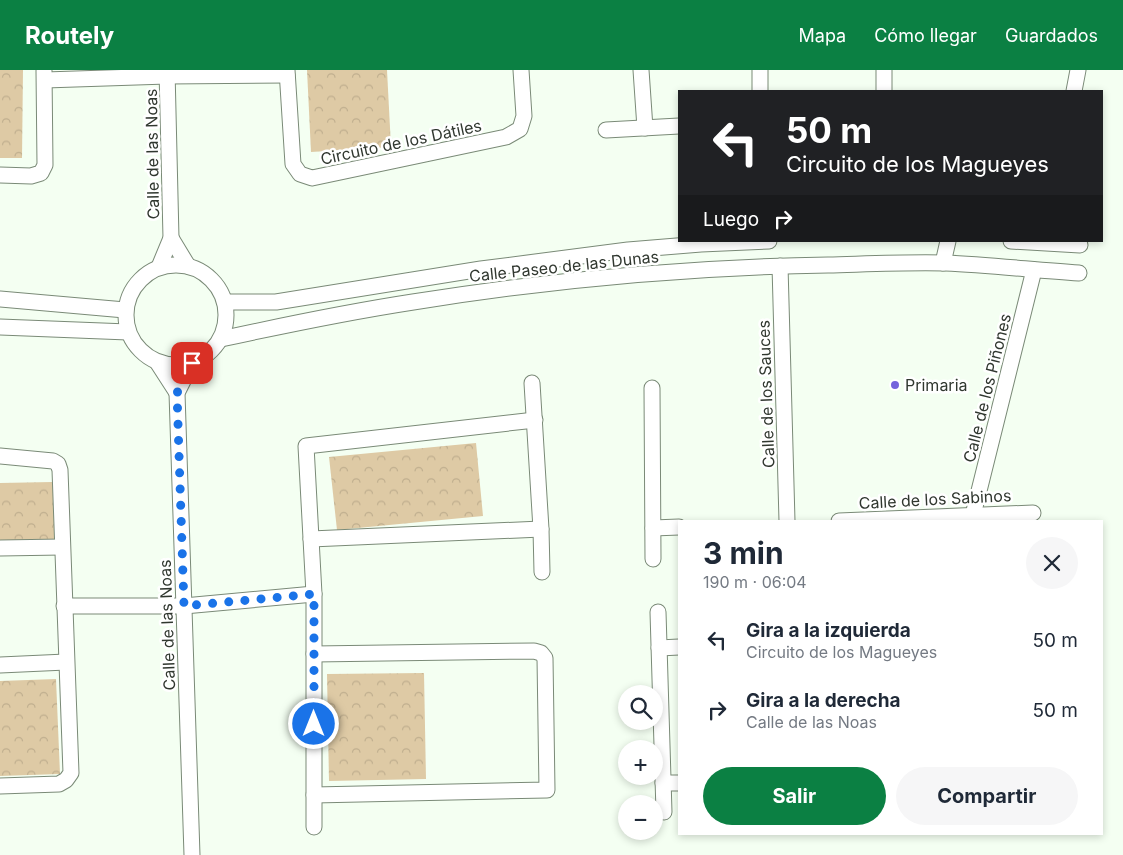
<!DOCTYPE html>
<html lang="es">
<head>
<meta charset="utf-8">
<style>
  :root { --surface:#fff; --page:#f6f6f7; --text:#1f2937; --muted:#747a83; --accent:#0b8043 }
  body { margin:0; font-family:Inter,sans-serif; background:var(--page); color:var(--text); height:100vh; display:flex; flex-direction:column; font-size:19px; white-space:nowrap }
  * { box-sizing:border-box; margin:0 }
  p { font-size:16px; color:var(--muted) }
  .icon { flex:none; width:28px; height:28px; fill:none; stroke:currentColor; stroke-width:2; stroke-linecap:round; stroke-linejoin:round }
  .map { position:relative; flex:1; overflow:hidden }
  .drawer { position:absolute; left:678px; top:450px; width:425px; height:315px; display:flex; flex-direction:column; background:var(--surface); border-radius:0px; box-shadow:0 2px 8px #0003 }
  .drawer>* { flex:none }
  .banner { position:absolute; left:678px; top:20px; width:425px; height:152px; border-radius:0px; box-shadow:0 2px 8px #0003; background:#202124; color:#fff; overflow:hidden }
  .fabs { position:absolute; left:618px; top:615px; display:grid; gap:10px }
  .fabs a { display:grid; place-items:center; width:45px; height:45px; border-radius:50%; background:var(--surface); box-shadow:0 2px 8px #0003; font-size:25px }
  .pin { position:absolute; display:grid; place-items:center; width:42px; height:42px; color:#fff; margin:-21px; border-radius:10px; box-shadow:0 2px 8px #0006 }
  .me { position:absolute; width:55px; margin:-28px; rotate:0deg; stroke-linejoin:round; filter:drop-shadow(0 0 4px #0008) }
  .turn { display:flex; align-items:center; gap:18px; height:105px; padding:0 25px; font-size:22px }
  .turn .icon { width:65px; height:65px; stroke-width:2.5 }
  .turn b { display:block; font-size:35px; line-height:42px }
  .then { display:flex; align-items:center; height:48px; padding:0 25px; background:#0003; gap:10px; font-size:19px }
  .round { display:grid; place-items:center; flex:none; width:52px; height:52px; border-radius:26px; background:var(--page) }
  .summary { display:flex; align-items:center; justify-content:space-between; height:85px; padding:0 25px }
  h1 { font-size:30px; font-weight:700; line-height:38px }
  .primary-button { display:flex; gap:10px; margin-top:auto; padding:10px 25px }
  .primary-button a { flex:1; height:58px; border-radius:30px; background:var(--accent); color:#fff; font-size:20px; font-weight:700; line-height:58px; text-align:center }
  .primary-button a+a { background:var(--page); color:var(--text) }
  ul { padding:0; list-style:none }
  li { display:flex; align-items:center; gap:15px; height:70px; padding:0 25px }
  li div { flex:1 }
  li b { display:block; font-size:19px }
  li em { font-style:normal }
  header { display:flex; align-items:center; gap:30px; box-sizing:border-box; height:70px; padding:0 25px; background:var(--accent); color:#fff }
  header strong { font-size:24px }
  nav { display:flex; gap:28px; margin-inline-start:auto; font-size:18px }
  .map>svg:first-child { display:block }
  .park { fill:url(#park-crowns) }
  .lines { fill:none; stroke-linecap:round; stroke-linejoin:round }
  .street-casing { stroke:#7a8a77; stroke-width:17 }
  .street { stroke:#fff; stroke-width:15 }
  .route { stroke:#1a73e8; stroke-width:9; stroke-dasharray:0 16.2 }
  .poi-dot { fill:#7562dc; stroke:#fff; stroke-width:2 }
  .labels { text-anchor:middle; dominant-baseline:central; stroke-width:5; stroke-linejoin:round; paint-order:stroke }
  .street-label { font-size:16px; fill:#30372f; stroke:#fff }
  .poi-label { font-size:16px; fill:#30372f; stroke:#fff; text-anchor:start }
</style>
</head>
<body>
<header>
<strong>Routely</strong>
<nav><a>Mapa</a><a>Cómo llegar</a><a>Guardados</a></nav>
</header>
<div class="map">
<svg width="1123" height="785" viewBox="0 0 1123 785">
  <defs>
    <pattern id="park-crowns" width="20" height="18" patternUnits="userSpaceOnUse" patternTransform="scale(1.25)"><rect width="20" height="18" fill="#decaa5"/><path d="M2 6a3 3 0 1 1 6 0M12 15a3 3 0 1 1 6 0" fill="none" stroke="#bfae8e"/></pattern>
  </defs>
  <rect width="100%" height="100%" fill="#f4fff2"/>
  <g class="park">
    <polygon points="0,0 23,0 22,88 0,88"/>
    <polygon points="307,0 387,0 391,77 311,82"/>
    <polygon points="476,373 483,446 337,460 329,387"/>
    <polygon points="52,412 56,425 57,470 0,471 0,413"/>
    <polygon points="424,603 426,709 329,711 327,604"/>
    <polygon points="56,609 60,704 0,706 0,611"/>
  </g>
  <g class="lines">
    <g class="street-casing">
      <g id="street">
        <polyline points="287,0 293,94 300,104 312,108 506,67 520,59 524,46 521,0"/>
        <polyline points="641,0 645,58"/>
        <polyline points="760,0 760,21"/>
        <polyline points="884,0 884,21"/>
        <polyline points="45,10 167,6 287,5"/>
        <polyline points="1074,21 1078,0"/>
        <polyline points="606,60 679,56"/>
        <polyline points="0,105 31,106 41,103 45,95 44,1"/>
        <polyline points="171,168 188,196"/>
        <polyline points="1011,171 1080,175"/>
        <polyline points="943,193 948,171"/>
        <circle cx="176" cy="245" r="50"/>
        <polyline points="780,196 787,451"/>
        <polyline points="159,197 171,168 167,0"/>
        <polyline points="0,229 125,240"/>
        <polyline points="225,232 276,232 481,199 628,180 701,174 769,171"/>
        <polyline points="0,257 128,262"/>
        <path d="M221,269C285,255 348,242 413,232C550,210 689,197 828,195C866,194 906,192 945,193C990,195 1034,200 1079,203"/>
        <polyline points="157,292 177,323"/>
        <polyline points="192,293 177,323 192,785"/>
        <polyline points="532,313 541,459 542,502"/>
        <polyline points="652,318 653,489"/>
        <polyline points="0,386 53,391 58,394 60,400 71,703 66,710 59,714 0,716"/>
        <polyline points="973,445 1034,200"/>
        <polyline points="839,451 1033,443"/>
        <polyline points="653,458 679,457"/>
        <polyline points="311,469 541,459"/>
        <polyline points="0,478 62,477"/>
        <polyline points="64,536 184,536 314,524"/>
        <polyline points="658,542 664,742"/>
        <polyline points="659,578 679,577"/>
        <polyline points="314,584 534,581 541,583 545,588 547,720 314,725"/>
        <polyline points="0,595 66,592"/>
        <polyline points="663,713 679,713"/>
        <polyline points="314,757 314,524 306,376 535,350"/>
      </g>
    </g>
    <use href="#street" class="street"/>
  </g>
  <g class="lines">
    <polyline class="route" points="192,293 177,323 184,536 314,524 314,654"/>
  </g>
  <circle class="poi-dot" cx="895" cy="315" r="5"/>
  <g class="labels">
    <g class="street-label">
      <text transform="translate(401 72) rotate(-12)">Circuito de los Dátiles</text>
      <text transform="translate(152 84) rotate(-91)">Calle de las Noas</text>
      <text transform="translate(564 196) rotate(-6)">Calle Paseo de las Dunas</text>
      <text transform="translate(987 318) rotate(-76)">Calle de los Piñones</text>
      <text transform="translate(766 324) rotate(-92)">Calle de los Sauces</text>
      <text transform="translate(935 429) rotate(-3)">Calle de los Sabinos</text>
      <text transform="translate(167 555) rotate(-92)">Calle de las Noas</text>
    </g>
    <g class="poi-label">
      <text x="905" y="315">Primaria</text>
    </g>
  </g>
</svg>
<div class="fabs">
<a><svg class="icon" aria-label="search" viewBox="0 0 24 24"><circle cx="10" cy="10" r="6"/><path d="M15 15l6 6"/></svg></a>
<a>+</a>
<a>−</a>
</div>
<div class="pin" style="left:192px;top:293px;background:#d93025"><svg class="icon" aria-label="arrive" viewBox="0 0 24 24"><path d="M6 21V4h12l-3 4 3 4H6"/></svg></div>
<svg class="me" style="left:314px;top:654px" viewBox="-20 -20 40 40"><circle r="17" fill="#1a73e8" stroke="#fff" stroke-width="3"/><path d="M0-11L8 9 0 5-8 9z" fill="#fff"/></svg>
<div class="banner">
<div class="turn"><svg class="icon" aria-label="left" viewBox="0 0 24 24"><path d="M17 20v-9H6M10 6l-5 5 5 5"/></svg><div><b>50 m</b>Circuito de los Magueyes</div></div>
<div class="then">Luego<svg class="icon" aria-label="right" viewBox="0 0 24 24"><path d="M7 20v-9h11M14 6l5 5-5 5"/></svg></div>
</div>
<section class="drawer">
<div class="summary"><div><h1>3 min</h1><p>190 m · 06:04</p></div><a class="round"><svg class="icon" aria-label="close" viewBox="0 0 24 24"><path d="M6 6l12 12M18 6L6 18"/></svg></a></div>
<ul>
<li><svg class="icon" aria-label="left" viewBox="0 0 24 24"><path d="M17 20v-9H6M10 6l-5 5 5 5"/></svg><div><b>Gira a la izquierda</b><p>Circuito de los Magueyes</p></div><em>50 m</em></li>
<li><svg class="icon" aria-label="right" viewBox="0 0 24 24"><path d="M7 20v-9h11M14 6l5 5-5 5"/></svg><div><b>Gira a la derecha</b><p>Calle de las Noas</p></div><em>50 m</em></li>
</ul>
<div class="primary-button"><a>Salir</a><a>Compartir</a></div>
</section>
</div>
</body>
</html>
